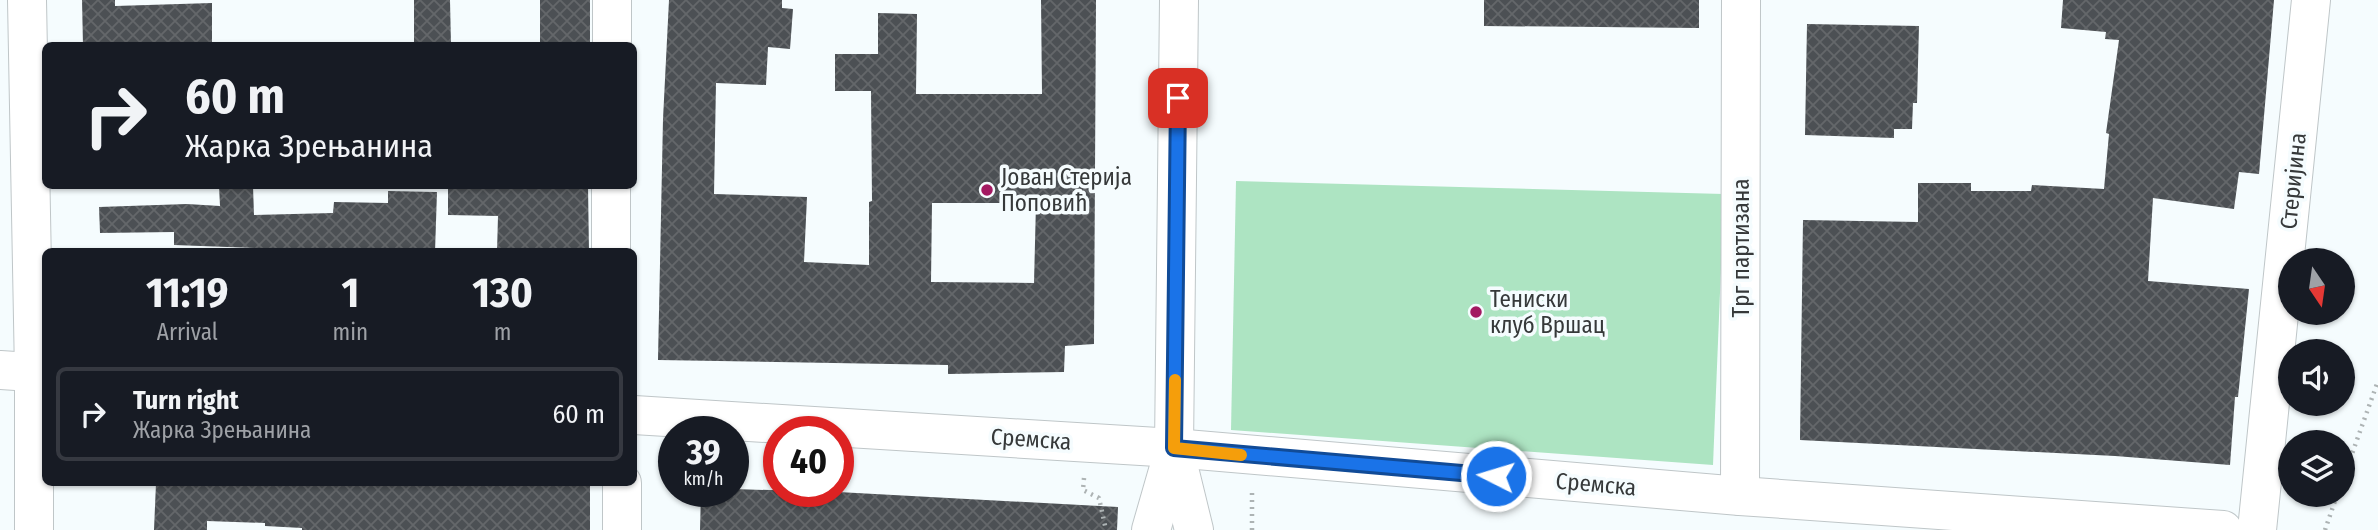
<!DOCTYPE html>
<html lang="en">
<head>
<meta charset="utf-8">
<style>
  :root { --surface:#171b24; --page:#20242c; --text:#f1f3f6; --muted:#9ea1a6; --line:#363941 }
  body { margin:0; font-family:"Fira Sans Condensed",sans-serif; background:var(--page); color:var(--text); height:100vh; display:flex; flex-direction:column; font-size:26px; white-space:nowrap }
  * { box-sizing:border-box; margin:0 }
  p { font-size:23px; color:var(--muted) }
  .icon { flex:none; width:38px; height:38px; fill:none; stroke:currentColor; stroke-width:2; stroke-linecap:round; stroke-linejoin:round }
  .map { position:relative; flex:1; overflow:hidden }
  .sheet { position:absolute; left:42px; top:248px; width:595px; height:238px; display:flex; flex-direction:column; background:var(--surface); border-radius:10px; box-shadow:0 2px 5px #0004 }
  .sheet>* { flex:none }
  .guide { position:absolute; left:42px; top:42px; width:595px; height:147px; border-radius:10px; box-shadow:0 2px 5px #0004; background:#171b24; color:var(--text); overflow:hidden }
  .needle { width:46px; rotate:167deg }
  .tools { position:absolute; left:2278px; top:248px; display:grid; gap:14px }
  .tools a { display:grid; place-items:center; width:77px; height:77px; border-radius:50%; background:var(--surface); box-shadow:0 2px 5px #0004; font-size:35px }
  .speed { position:absolute; left:658px; top:416px; display:flex; gap:14px; font-size:35px; font-weight:700; text-align:center }
  .speed>* { display:grid; place-content:center; width:91px; height:91px; border-radius:50%; background:var(--surface); box-shadow:0 2px 5px #0004; line-height:1 }
  .speed small { font-size:18px; font-weight:400 }
  .speed .limit { border:10px solid #d22; background:#fff; color:#111 }
  .pin { position:absolute; display:grid; place-items:center; width:60px; height:60px; color:#fff; margin:-30px; border-radius:14px; box-shadow:0 4px 10px #0006 }
  .me { position:absolute; width:77px; margin:-38px; rotate:275deg; stroke-linejoin:round; filter:drop-shadow(0 0 5px #0008) }
  .turn { display:flex; align-items:center; gap:24px; height:147px; padding:0 28px; font-size:32px }
  .turn .icon { width:91px; height:91px; stroke-width:2.5 }
  .turn b { display:block; font-size:49px; line-height:60px }
  .eta { display:flex; justify-content:space-evenly; align-items:center; height:119px; text-align:center }
  .eta b { font-size:42px; font-weight:700; line-height:49px }
  ul { padding:0; list-style:none }
  li { display:flex; align-items:center; gap:21px; height:94px; margin:0 14px 10px; padding:0 14px; border:4px solid var(--line); border-radius:10px }
  li div { flex:1 }
  li b { display:block; font-size:26px }
  li em { font-style:normal }
  .map>svg:first-child { display:block }
  .grass { fill:#ade4c2 }
  .building { fill:url(#building-cross-hatch); fill-rule:evenodd }
  .lines { fill:none; stroke-linecap:round; stroke-linejoin:round }
  .minor-casing { stroke:#bfc6c8; stroke-width:40 }
  .major-casing { stroke:#bfc6c8; stroke-width:40 }
  .path { stroke:#adb3b4; stroke-width:4.5; stroke-dasharray:2 5; stroke-linecap:butt }
  .minor { stroke:#fff; stroke-width:38 }
  .major { stroke:#fff; stroke-width:38 }
  .route-casing { stroke:#114b97; stroke-width:18 }
  .route { stroke:#1a73e8; stroke-width:12 }
  .slow { stroke:#f59e0b; stroke-width:12 }
  .poi-dot { fill:#a31961; stroke:#f5fcfe; stroke-width:2.5 }
  .labels { text-anchor:middle; dominant-baseline:central; stroke-width:7; stroke-linejoin:round; paint-order:stroke }
  .poi-label { font-size:23px; fill:#36393a; stroke:#f5fcfe; text-anchor:start }
  .street-label { font-size:23px; fill:#36393a; stroke:#f5fcfe }
</style>
</head>
<body>
<div class="map">
<svg width="2378" height="530" viewBox="0 0 2378 530">
  <defs>
    <pattern id="building-cross-hatch" width="8" height="8" patternUnits="userSpaceOnUse" patternTransform="scale(1.75)"><rect width="8" height="8" fill="#4c5054"/><path d="M0 0l8 8M0 8l8-8" fill="none" stroke="#64676a"/></pattern>
  </defs>
  <rect width="100%" height="100%" fill="#f5fcfe"/>
  <polygon class="grass" points="1236,181 1724,194 1713,465 1231,430"/>
  <g class="building">
    <polygon points="82,0 115,0 115,6 212,3 212,46 83,46"/>
    <polygon points="414,0 450,0 451,46 414,46"/>
    <rect x="540" y="0" width="50" height="46"/>
    <path d="M669,0H782V8L793,9L790,49L768,47L766,85L716,83L714,194L807,197L804,262L869,265V202L872,201L871,91H835V54H878V13L917,14L916,94H1042L1041,0H1096L1094,344L1065,346L1064,372L948,374V365L658,360L663,119ZM932,203H1036L1034,283L931,282Z"/>
    <polygon points="1484,0 1699,0 1699,28 1484,26"/>
    <polygon points="2063,0 2274,0 2259,174 2239,172 2234,209 2153,198 2148,281 2249,289 2238,397 2235,397 2230,465 2115,456 1800,440 1803,220 1918,222 1918,183 1971,183 1971,191 2031,191 2032,185 2104,189 2109,134 2106,133 2119,40 2105,39 2106,32 2061,28"/>
    <polygon points="1807,24 1919,26 1917,103 1913,103 1912,129 1894,129 1894,138 1805,135"/>
    <polygon points="219,186 253,186 254,215 333,213 334,202 388,203 388,191 437,192 435,252 255,252 255,248 174,245 174,232 100,233 99,207 187,204 220,206"/>
    <polygon points="448,186 588,186 589,252 497,252 498,216 448,215"/>
    <polygon points="156,483 590,483 590,530 302,530 302,528 265,526 265,523 207,521 207,530 154,530"/>
    <polygon points="733,489 838,492 1118,507 1117,530 700,530 701,492 733,492"/>
  </g>
  <g class="lines">
    <g class="minor-casing">
      <g id="minor">
        <polyline points="27,0 34,373 34,530"/>
        <polyline points="612,46 612,0"/>
        <polyline points="611,252 611,186"/>
        <polyline points="0,370 46,373"/>
        <polyline points="634,415 1174,448 1740,496 2223,530"/>
        <polyline points="622,483 622,530"/>
        <polyline points="1740,496 1741,0"/>
        <polyline points="2257,530 2311,0"/>
      </g>
    </g>
    <g class="major-casing">
      <g id="major">
        <polyline points="1179,0 1174,448 1194,530"/>
        <polyline points="1151,530 1174,450"/>
      </g>
    </g>
    <g class="path">
      <polyline points="1084,478 1083,490 1099,498 1106,530"/>
      <polyline points="2343,479 2378,381"/>
      <polyline points="1252,530 1252,492"/>
      <polyline points="2325,530 2337,495"/>
    </g>
    <use href="#minor" class="minor"/>
    <use href="#major" class="major"/>
  </g>
  <g class="lines">
    <g class="route-casing">
      <polyline id="route" points="1178,98 1174,448 1496,476"/>
    </g>
    <use href="#route" class="route"/>
    <polyline class="slow" points="1175,380 1174,448 1241,455"/>
  </g>
  <g class="poi-dot">
    <circle cx="987" cy="190" r="7"/>
    <circle cx="1476" cy="312" r="7"/>
  </g>
  <g class="labels">
    <g class="poi-label">
      <text x="1001" y="177">Јован Стерија<tspan x="1001" dy="26">Поповић</tspan></text>
      <text x="1490" y="299">Тениски<tspan x="1490" dy="26">клуб Вршац</tspan></text>
    </g>
    <g class="street-label">
      <text transform="translate(2293 181) rotate(-84)">Стеријина</text>
      <text transform="translate(1741 248) rotate(-90)">Трг партизана</text>
      <text transform="translate(1031 439) rotate(4)">Сремска</text>
      <text transform="translate(1596 484) rotate(5)">Сремска</text>
    </g>
  </g>
</svg>
<div class="tools">
<a><svg class="needle" viewBox="-14 -14 28 28"><path d="M0-13l5 13h-10z" fill="#e53935"/><path d="M0 13l5-13h-10z" fill="#9ea1a6"/></svg></a>
<a><svg class="icon" aria-label="sound" viewBox="0 0 24 24"><path d="M4 9h4l5-4v14l-5-4H4zM17 9q2 3 0 6"/></svg></a>
<a><svg class="icon" aria-label="layers" viewBox="0 0 24 24"><path d="M12 4l9 5-9 5-9-5zM3 14l9 5 9-5"/></svg></a>
</div>
<div class="speed"><div>39<small>km/h</small></div><div class="limit">40</div></div>
<div class="pin" style="left:1178px;top:98px;background:#d93025"><svg class="icon" aria-label="arrive" viewBox="0 0 24 24"><path d="M6 21V4h12l-3 4 3 4H6"/></svg></div>
<svg class="me" style="left:1496px;top:476px" viewBox="-20 -20 40 40"><circle r="17" fill="#1a73e8" stroke="#fff" stroke-width="3"/><path d="M0-11L8 9 0 5-8 9z" fill="#fff"/></svg>
<div class="guide">
<div class="turn"><svg class="icon" aria-label="right" viewBox="0 0 24 24"><path d="M7 20v-9h11M14 6l5 5-5 5"/></svg><div><b>60 m</b>Жарка Зрењанина</div></div>
</div>
<section class="sheet">
<div class="eta">
<div><b>11:19</b><p>Arrival</p></div>
<div><b>1</b><p>min</p></div>
<div><b>130</b><p>m</p></div>
</div>
<ul>
<li><svg class="icon" aria-label="right" viewBox="0 0 24 24"><path d="M7 20v-9h11M14 6l5 5-5 5"/></svg><div><b>Turn right</b><p>Жарка Зрењанина</p></div><em>60 m</em></li>
</ul>
</section>
</div>
</body>
</html>
